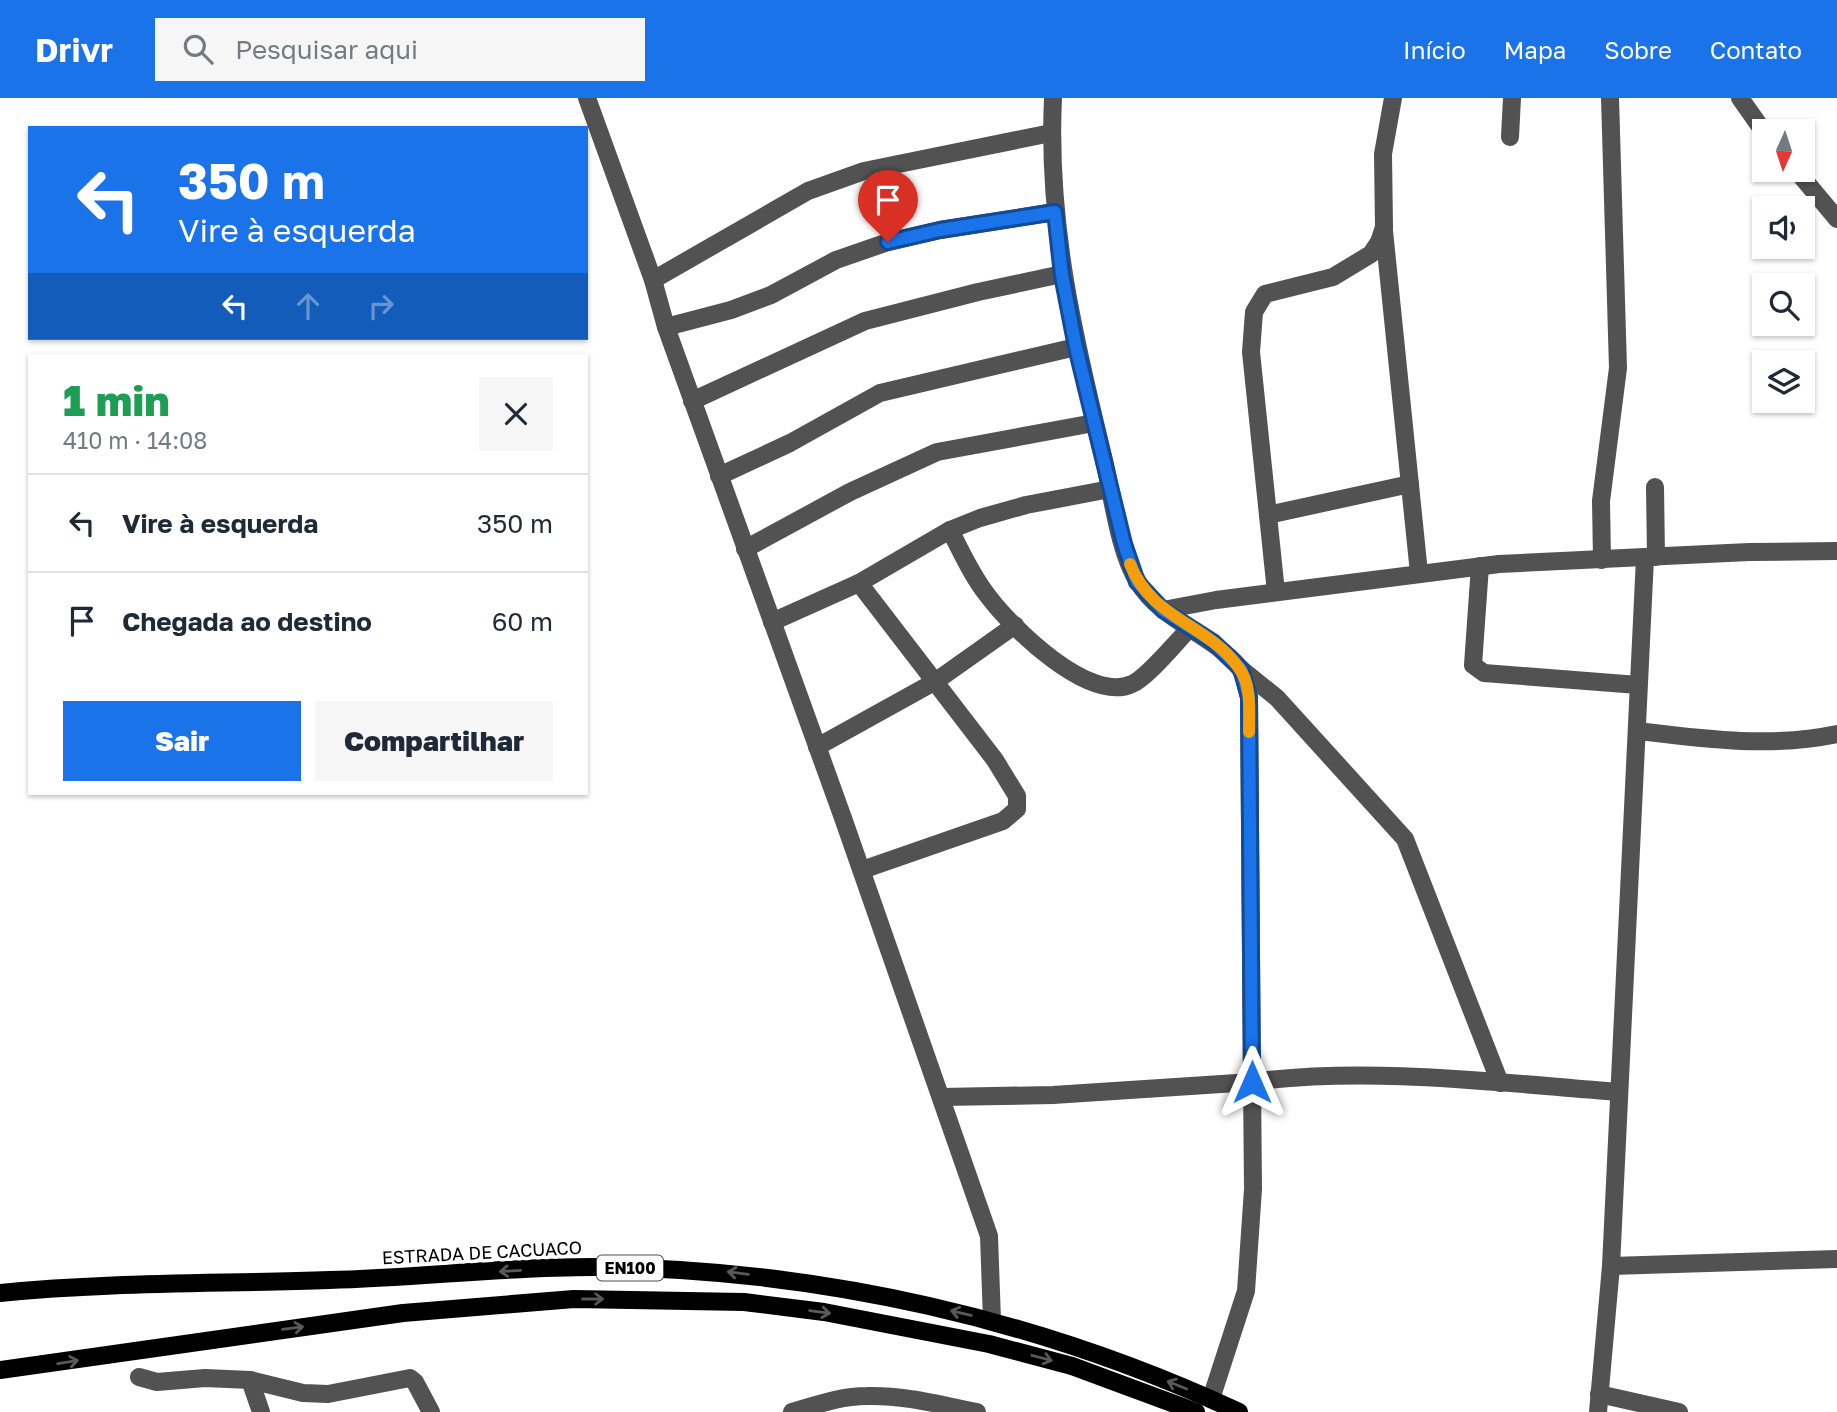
<!DOCTYPE html>
<html lang="pt">
<head>
<meta charset="utf-8">
<style>
  :root { --surface:#fff; --page:#f6f6f7; --text:#1f2937; --muted:#747a83; --line:#e0e1e3; --accent:#1a73e8 }
  body { margin:0; font-family:"Golos Text",sans-serif; background:var(--page); color:var(--text); height:100vh; display:flex; flex-direction:column; font-size:26px; white-space:nowrap }
  * { box-sizing:border-box; margin:0 }
  p { font-size:23px; color:var(--muted) }
  .icon { flex:none; width:38px; height:38px; fill:none; stroke:currentColor; stroke-width:2; stroke-linecap:round; stroke-linejoin:round }
  .map { position:relative; flex:1; overflow:hidden }
  .details { position:absolute; left:28px; top:256px; width:560px; height:441px; display:flex; flex-direction:column; background:var(--surface); border-radius:0px; box-shadow:0 2px 5px #0004 }
  .details>* { flex:none }
  .hud { position:absolute; left:28px; top:28px; width:560px; height:214px; border-radius:0px; box-shadow:0 2px 5px #0004; background:#1a73e8; color:#fff; overflow:hidden }
  .needle { width:46px; rotate:183deg }
  .fabs { position:absolute; left:1752px; top:21px; display:grid; gap:14px }
  .fabs a { display:grid; place-items:center; width:63px; height:63px; border-radius:0px; background:var(--surface); box-shadow:0 2px 5px #0004; font-size:35px }
  .pin { position:absolute; display:grid; place-items:center; width:60px; height:60px; color:#fff; margin:-72px -30px; border-radius:50% 50% 50% 0; rotate:-45deg; box-shadow:0 0 7px #0007 }
  .pin .icon { rotate:45deg }
  .me { position:absolute; width:77px; margin:-38px; rotate:0deg; stroke-linejoin:round; filter:drop-shadow(0 0 5px #0008) }
  .turn { display:flex; align-items:center; gap:24px; height:147px; padding:0 35px; font-size:32px }
  .turn .icon { width:91px; height:91px; stroke-width:2.5 }
  .turn b { display:block; font-size:49px; line-height:60px }
  .lanes { display:flex; align-items:center; height:66px; padding:0 35px; background:#0003; justify-content:center; gap:35px; direction:ltr }
  .lanes .off { opacity:.35 }
  .round { display:grid; place-items:center; flex:none; width:74px; height:74px; border-radius:0px; background:var(--page) }
  .headline { display:flex; align-items:center; justify-content:space-between; height:119px; padding:0 35px }
  h1 { font-size:42px; font-weight:800; line-height:52px; color:#1e9e55 }
  .primary-button { display:flex; gap:14px; margin-top:auto; padding:14px 35px }
  .primary-button a { flex:1; height:80px; border-radius:0px; background:var(--accent); color:#fff; font-size:28px; font-weight:800; line-height:80px; text-align:center }
  .primary-button a+a { background:var(--page); color:var(--text) }
  ul { padding:0; list-style:none }
  li { display:flex; align-items:center; gap:21px; height:98px; padding:0 35px; border-top:2px solid var(--line) }
  li div { flex:1 }
  li b { display:block; font-size:26px }
  li em { font-style:normal }
  header { display:flex; align-items:center; gap:42px; box-sizing:border-box; height:98px; padding:0 35px; background:var(--accent); color:#fff }
  header strong { font-size:33px }
  nav { display:flex; gap:38px; margin-inline-start:auto; font-size:24px }
  .search { width:490px; height:63px; background:var(--page); display:flex; align-items:center; gap:18px; box-sizing:border-box; padding:0 24px; border-radius:0px; color:var(--muted); font-size:26px }
  .map>svg:first-child { display:block }
  .lines { fill:none; stroke-linecap:round; stroke-linejoin:round }
  .minor { stroke:#525252; stroke-width:18 }
  .major { stroke:#000; stroke-width:18 }
  .oneway { stroke:#595959 }
  .route-casing { stroke:#114b97; stroke-width:18 }
  .route { stroke:#1a73e8; stroke-width:12 }
  .slow { stroke:#f59e0b; stroke-width:12 }
  .labels { text-anchor:middle; dominant-baseline:central; stroke-width:7; stroke-linejoin:round; paint-order:stroke }
  .shield { fill:#fff; stroke:#4c4c4c; stroke-width:2 }
  .shield-label { font-size:16px; font-weight:bold; fill:#000 }
  .street-label { font-size:18px; fill:#000; stroke:#fff }
</style>
</head>
<body>
<header>
<strong>Drivr</strong>
<div class="search"><svg class="icon" aria-label="search" viewBox="0 0 24 24"><circle cx="10" cy="10" r="6"/><path d="M15 15l6 6"/></svg>Pesquisar aqui</div>
<nav><a>Início</a><a>Mapa</a><a>Sobre</a><a>Contato</a></nav>
</header>
<div class="map">
<svg width="1837" height="1314" viewBox="0 0 1837 1314">
  <rect width="100%" height="100%" fill="#fff"/>
  <g class="lines">
    <g class="minor">
      <polyline points="587,0 653,182 666,229 843,720 989,1138 992,1222"/>
      <polyline points="1740,0 1764,34"/>
      <polyline points="1510,39 1512,0"/>
      <polyline points="1796,72 1837,121"/>
      <polyline points="1384,133 1419,475"/>
      <polyline points="653,182 808,93 864,73 1051,35"/>
      <polyline points="666,229 731,212 771,197 836,162 888,144 940,132 1055,114"/>
      <polyline points="692,303 865,223 978,194 1062,176"/>
      <polyline points="719,378 790,345 880,295 1076,249"/>
      <polyline points="1655,389 1656,459"/>
      <polyline points="1268,417 1410,386"/>
      <path d="M950,432C962,455 972,478 988,498C1011,529 1089,606 1132,586C1147,580 1177,543 1190,530"/>
      <polyline points="745,451 850,394 937,354 1094,325"/>
      <polyline points="1602,462 1601,403 1618,270 1610,0"/>
      <polyline points="1480,468 1473,567 1484,575 1638,587"/>
      <polyline points="859,485 995,662 1017,698 1017,711 1003,723 862,772"/>
      <polyline points="1276,494 1251,254 1254,214 1265,196 1333,179 1371,156 1379,144 1384,129 1383,56 1393,0"/>
      <polyline points="1163,512 1216,502 1499,466 1749,454 1837,453"/>
      <polyline points="772,524 859,485 950,432 980,420 1026,407 1110,391"/>
      <polyline points="1241,571 1277,600 1405,741 1500,985"/>
      <path d="M1638,633C1704,641 1771,650 1837,636"/>
      <polyline points="817,649 936,583 1015,527"/>
      <path d="M941,999L1053,997L1252,984L1249,599C1246,590 1245,577 1239,569C1211,535 1161,523 1138,484C1119,455 1112,396 1104,362C1074,240 1047,126 1053,0"/>
      <polyline points="1611,1168 1837,1161"/>
      <polyline points="139,1279 157,1284 205,1280 250,1282 261,1314"/>
      <polyline points="250,1282 303,1295 328,1296 410,1280 415,1284 431,1314"/>
      <polyline points="1599,1296 1679,1314"/>
      <path d="M1211,1301L1246,1193L1253,1091L1252,984C1368,968 1501,985 1618,994"/>
      <path d="M792,1314C816,1307 841,1298 867,1298C904,1297 941,1307 977,1314"/>
      <polyline points="1598,1314 1611,1168 1645,460"/>
    </g>
    <g class="major">
      <path d="M0,1195C110,1184 219,1186 329,1182C420,1180 511,1168 602,1169C822,1172 1039,1221 1239,1314"/>
      <polyline points="0,1272 403,1215 574,1201 744,1204 824,1214 989,1246 1072,1268 1196,1314"/>
    </g>
  </g>
  <defs><path id="oneway-shaft" d="M-6 0H5M1.5-3L5.5 0L1.5 3" fill="none" stroke-width="1.6" stroke-linecap="round" stroke-linejoin="round" transform="scale(1.75)"/></defs>
  <g class="oneway">
    <use href="#oneway-shaft" transform="translate(510 1173) rotate(177)"/>
    <use href="#oneway-shaft" transform="translate(738 1175) rotate(-173)"/>
    <use href="#oneway-shaft" transform="translate(593 1201)"/>
    <use href="#oneway-shaft" transform="translate(820 1214) rotate(8)"/>
    <use href="#oneway-shaft" transform="translate(961 1215) rotate(-167)"/>
    <use href="#oneway-shaft" transform="translate(293 1230) rotate(-8)"/>
    <use href="#oneway-shaft" transform="translate(1042 1260) rotate(15)"/>
    <use href="#oneway-shaft" transform="translate(68 1264) rotate(-9)"/>
    <use href="#oneway-shaft" transform="translate(1177 1287) rotate(-158)"/>
  </g>
  <g class="lines">
    <g class="route-casing">
      <polyline id="route" points="888,144 940,132 1055,114 1062,177 1076,249 1124,446 1137,484 1163,512 1213,544 1241,571 1249,599 1252,984"/>
    </g>
    <use href="#route" class="route"/>
    <path class="slow" d="M1130,466C1151,521 1208,526 1239,570C1252,587 1249,614 1249,634"/>
  </g>
  <g class="labels">
    <rect class="shield" x="597" y="1157.5" width="66" height="25" rx="5"/>
    <g class="shield-label">
      <text x="630" y="1170">EN100</text>
    </g>
    <g class="street-label">
      <text transform="translate(482 1154) rotate(-3)">ESTRADA DE CACUACO</text>
    </g>
  </g>
</svg>
<div class="fabs">
<a><svg class="needle" viewBox="-14 -14 28 28"><path d="M0-13l5 13h-10z" fill="#e53935"/><path d="M0 13l5-13h-10z" fill="#747a83"/></svg></a>
<a><svg class="icon" aria-label="sound" viewBox="0 0 24 24"><path d="M4 9h4l5-4v14l-5-4H4zM17 9q2 3 0 6"/></svg></a>
<a><svg class="icon" aria-label="search" viewBox="0 0 24 24"><circle cx="10" cy="10" r="6"/><path d="M15 15l6 6"/></svg></a>
<a><svg class="icon" aria-label="layers" viewBox="0 0 24 24"><path d="M12 4l9 5-9 5-9-5zM3 14l9 5 9-5"/></svg></a>
</div>
<div class="pin" style="left:888px;top:144px;background:#d93025"><svg class="icon" aria-label="arrive" viewBox="0 0 24 24"><path d="M6 21V4h12l-3 4 3 4H6"/></svg></div>
<svg class="me" style="left:1252px;top:984px" viewBox="-20 -20 40 40"><path d="M0-17L14 15 0 8-14 15z" fill="#1a73e8" stroke="#fff" stroke-width="4"/></svg>
<div class="hud">
<div class="turn"><svg class="icon" aria-label="left" viewBox="0 0 24 24"><path d="M17 20v-9H6M10 6l-5 5 5 5"/></svg><div><b>350 m</b>Vire à esquerda</div></div>
<div class="lanes"><svg class="icon" aria-label="left" viewBox="0 0 24 24"><path d="M17 20v-9H6M10 6l-5 5 5 5"/></svg><svg class="icon off" aria-label="ahead" viewBox="0 0 24 24"><path d="M12 20V5M6 11l6-6 6 6"/></svg><svg class="icon off" aria-label="right" viewBox="0 0 24 24"><path d="M7 20v-9h11M14 6l5 5-5 5"/></svg></div>
</div>
<section class="details">
<div class="headline"><div><h1>1 min</h1><p>410 m · 14:08</p></div><a class="round"><svg class="icon" aria-label="close" viewBox="0 0 24 24"><path d="M6 6l12 12M18 6L6 18"/></svg></a></div>
<ul>
<li><svg class="icon" aria-label="left" viewBox="0 0 24 24"><path d="M17 20v-9H6M10 6l-5 5 5 5"/></svg><div><b>Vire à esquerda</b></div><em>350 m</em></li>
<li><svg class="icon" aria-label="arrive" viewBox="0 0 24 24"><path d="M6 21V4h12l-3 4 3 4H6"/></svg><div><b>Chegada ao destino</b></div><em>60 m</em></li>
</ul>
<div class="primary-button"><a>Sair</a><a>Compartilhar</a></div>
</section>
</div>
</body>
</html>
